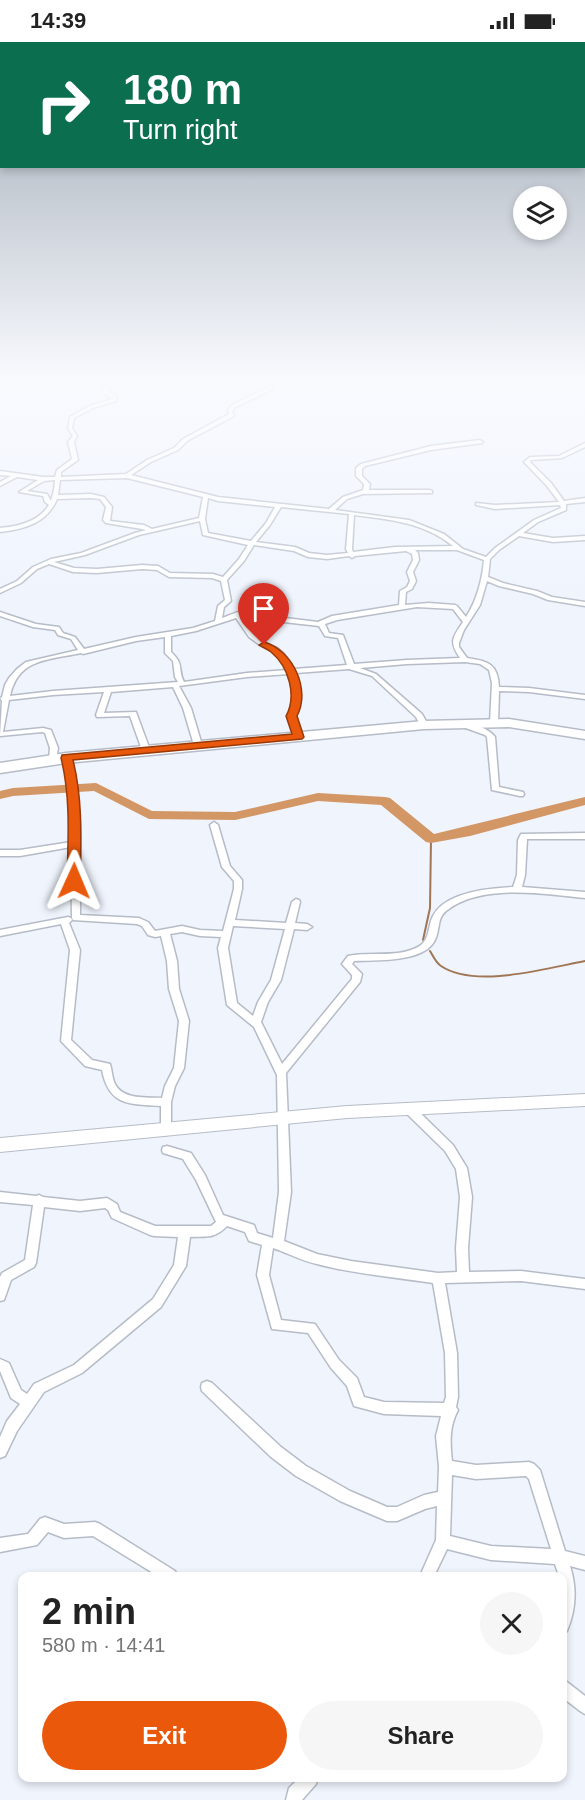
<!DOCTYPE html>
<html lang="en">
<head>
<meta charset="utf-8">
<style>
  :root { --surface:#fff; --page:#f6f6f6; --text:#222; --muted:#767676; --accent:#ea580c }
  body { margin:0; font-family:Arial,sans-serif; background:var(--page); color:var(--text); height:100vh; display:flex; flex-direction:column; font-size:22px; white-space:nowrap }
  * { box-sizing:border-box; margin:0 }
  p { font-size:20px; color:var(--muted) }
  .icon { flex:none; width:33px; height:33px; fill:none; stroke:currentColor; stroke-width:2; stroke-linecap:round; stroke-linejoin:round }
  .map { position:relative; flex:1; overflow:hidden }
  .sheet { position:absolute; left:18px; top:1530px; width:549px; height:210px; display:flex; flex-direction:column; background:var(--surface); border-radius:12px; box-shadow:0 3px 9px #0003 }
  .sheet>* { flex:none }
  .hud { position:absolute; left:0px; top:0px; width:585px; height:126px; box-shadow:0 3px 9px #0003; background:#0b6e4f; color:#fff; overflow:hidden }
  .controls { position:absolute; left:513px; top:144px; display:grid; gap:12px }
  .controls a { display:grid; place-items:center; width:54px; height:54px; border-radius:50%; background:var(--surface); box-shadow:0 3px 9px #0003; font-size:30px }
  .pin { position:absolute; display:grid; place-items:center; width:51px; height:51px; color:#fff; margin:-62px -26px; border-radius:50% 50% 50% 0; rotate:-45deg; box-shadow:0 0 6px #0007 }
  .pin .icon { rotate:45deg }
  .me { position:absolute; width:66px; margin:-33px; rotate:1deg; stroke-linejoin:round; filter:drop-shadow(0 0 4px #0008) }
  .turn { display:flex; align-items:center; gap:21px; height:126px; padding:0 24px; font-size:27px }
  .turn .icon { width:78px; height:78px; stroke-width:2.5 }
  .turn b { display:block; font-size:42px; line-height:51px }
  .round { display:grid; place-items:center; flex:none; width:63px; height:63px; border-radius:32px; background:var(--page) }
  .overview { display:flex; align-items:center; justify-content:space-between; height:102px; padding:0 24px }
  h1 { font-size:36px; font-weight:600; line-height:45px }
  .primary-button { display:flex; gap:12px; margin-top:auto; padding:12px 24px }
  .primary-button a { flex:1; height:69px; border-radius:36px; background:var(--accent); color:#fff; font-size:24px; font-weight:600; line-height:69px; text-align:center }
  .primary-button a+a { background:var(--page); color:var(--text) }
  .status { display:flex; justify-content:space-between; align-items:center; height:42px; padding:0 30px; background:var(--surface); direction:ltr }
  .status svg { height:16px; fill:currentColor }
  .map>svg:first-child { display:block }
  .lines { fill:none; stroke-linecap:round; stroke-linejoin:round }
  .stream { stroke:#a07655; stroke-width:2 }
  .river { fill:#d39665; fill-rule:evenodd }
  .street-casing { stroke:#b6bcc7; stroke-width:3 }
  .secondary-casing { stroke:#b6bcc7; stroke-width:2 }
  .highway-casing { stroke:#b6bcc7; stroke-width:3 }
  .street { fill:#fff; fill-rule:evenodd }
  .secondary { fill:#fff; fill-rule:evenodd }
  .highway { fill:#fff; fill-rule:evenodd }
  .route { fill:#ea580c; stroke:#983908; stroke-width:1.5 }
</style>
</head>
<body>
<div class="status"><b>14:39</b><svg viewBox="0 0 49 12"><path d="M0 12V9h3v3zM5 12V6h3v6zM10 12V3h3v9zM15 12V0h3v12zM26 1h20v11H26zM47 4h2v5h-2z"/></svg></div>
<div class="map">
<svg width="585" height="1758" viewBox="0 0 585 1758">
  <rect width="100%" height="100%" fill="#eff4fd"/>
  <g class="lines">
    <g class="stream">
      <polyline points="423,898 430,866 431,797"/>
      <path d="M430,909C433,914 436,921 441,924C475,947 548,926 585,919"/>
    </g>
    <polygon class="river" points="96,741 152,769 235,770 318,751 385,755 390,756 434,792 585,755 585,763 470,794 431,801 426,800 381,763 318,759 235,778 149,777 94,749 13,754 0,757 0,749 13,746"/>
    <g class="street-casing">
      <g id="street">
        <path d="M122,336H127L107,346L108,349L117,355L116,359L93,366L74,376L72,386L77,394L74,400L78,418L61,430V435L126,432L147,418L174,406L183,397L229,372L228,368L232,363L267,346L269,342L267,336H271L273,342L271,348L236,365L232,368L234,374L187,399L178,408L151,420L131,433L218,455L329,467L343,455L363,448L364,442L356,434V426L361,422L431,404L480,398L483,400L482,401L431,408L365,424L362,427V434L370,442L369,448H430L432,449V451L363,452L347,457L335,468L409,478L444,492L463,507L486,515L495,506L534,478L561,466L560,463L495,467L476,463V461L495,463L559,460L547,444L524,420L530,415L559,414L585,401V405L562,416L531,418L530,420L551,441L564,459L585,456V460L566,462V468L538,480L523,491L553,496L585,494V498L553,500L519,494L499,508L490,517L488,535L503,541L537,549L552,555L585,560V564L548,558L533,552L499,544L487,539L480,563L464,588L459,601V605L467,616C488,619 498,622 499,645L529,646L585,653V657L529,650L499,649L498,681L494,683L490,681L492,641L489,628L480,622L465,620L407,622L360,626L376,632L422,672L428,683L427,685H421L416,675L372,634L349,627L296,631L300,648L301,657L296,674L302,695L298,697L294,695L288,674L293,657V648L289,632L247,635L179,644L191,666L202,703L198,705L194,703L183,666L173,645L111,650L104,671L136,670L150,708L149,710H143L142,708L130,674L97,675L96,673L104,650L53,653L9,658L3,690L43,686L51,688L58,706L56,719H50L49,717L50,706L45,691L42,690L0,694L2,659L0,656L2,655L5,643L9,636L17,627L26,620L78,608L71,597L58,593L55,588L33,585L0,574V570L36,582L59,585L63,591L75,595L84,607L136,595L193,586L215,579L218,564L225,558L221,539L212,536L169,535L157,528L142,527L97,531L73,530L49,522L37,527L21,541L0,551V547L17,539L33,525L51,517L81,511L135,491L146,488L142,487L106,481L103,478L106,465L100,457L91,456L57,457C47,481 25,487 0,490V486C19,484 38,480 49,463L45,460L43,454L19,450L38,438L17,435L0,444V440L11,434L0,433V429L43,435H55L57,428L72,417L68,400L73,394L68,386L70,375L89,364L112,357V356L104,351L103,345ZM127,436L203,455L199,476L152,487L144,483L110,479L112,465L104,455L91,452L58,453L60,438ZM55,438L54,448L51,459L47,452L27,449L44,439ZM208,456L218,459L275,465L266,481L251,499L208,491L205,477ZM281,465L349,472L346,507L348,511L327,513L309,511L295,505L256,500L270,483ZM354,473C391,478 423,480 453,504L395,505L353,510L352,507ZM200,479L203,493L248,503L239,517L223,535L213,532L170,531L158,524L142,523L97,527L74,526L54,520L85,513L139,493ZM254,503L294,509L308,515L327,517L349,514L352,516L355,514L406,509L412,512L413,518L407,530L410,539L407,545L400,549L399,563L332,574L318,580L269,574L267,567C254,561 235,572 222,576L224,565L231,559L227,538L244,519ZM415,508H457L484,518C482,539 477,558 466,575L457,564L455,563L429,561L405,563L406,550L412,547L416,539L413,530L419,518L418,511ZM417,565L453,567L463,580C452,596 449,600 460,616L407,618L354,622L343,593L329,591L325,582L337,578ZM256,569H261L263,576L266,578L319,584L325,594L338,596L347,623L294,627L284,612L277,606L264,601L253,592L241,574ZM236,576L249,595L260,603L273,608L279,615L288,628L247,631L184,640C177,626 185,623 171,610V594L196,589ZM165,595V611L173,619L175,635L178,640L53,649L10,654C18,616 49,618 81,611L83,612L136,599Z"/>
        <path d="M463,681C474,681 489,687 495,695L499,745L523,750L524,752L523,754H520L492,748L487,695L485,693L463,685Z"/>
        <path d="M63,714H69L70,716C84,765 80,822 80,873L139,876L148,880L155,889L182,884L200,888L223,889L234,847V839L222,825L210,783L214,780L218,783L230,824L242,838V847L235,878L286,881L292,860L296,857L299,858L300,860L295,881L307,882L312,885L307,888L294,887L281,938L268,960L261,980L282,1022L352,937V933L342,922L348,914C370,909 401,917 421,903C430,896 428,883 433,874C445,850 489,846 513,845L517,833L518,798L521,792L585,791V797H527L525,833L522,845L585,850V856C544,852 481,841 446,869C437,876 440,888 435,898C424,921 375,918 354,919L352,922L362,932L360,940L286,1031L291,1150L284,1199L317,1212L351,1219L438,1231L457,1230L456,1206L460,1155L456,1127L445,1109L405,1070L404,1067L405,1064L409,1063L413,1064L453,1103L467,1126L472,1155L468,1206L469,1230L521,1229L585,1237V1247L521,1239L445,1241L457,1311L458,1355L456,1365L458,1368C449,1385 450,1401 452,1419L476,1423L529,1420L534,1422L540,1428L565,1509L585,1514V1528L570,1524C577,1546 576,1568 567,1589L562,1591V1534H559L555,1522L491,1518L447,1507L434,1534H420L436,1498L437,1464L425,1467L397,1479H387L340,1459L296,1434L271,1415L202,1349L201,1345L202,1341L207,1339L212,1341L281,1405L306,1424L350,1449L387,1465H397L424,1453L438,1450L439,1425L436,1394L441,1374L384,1372L354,1364L347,1344L331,1326L308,1291L272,1287L257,1233L262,1203L249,1199L245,1190L227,1184C214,1197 208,1194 190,1195L186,1224L161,1265L82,1331L44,1350L17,1389L5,1414L0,1416V1395L7,1379L20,1362L11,1356L0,1329V1317L9,1321L21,1348L27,1352L34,1342L74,1323L153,1257L174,1223L178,1195L154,1194L150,1193L112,1176L108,1168L105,1166L80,1169L44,1165L36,1221L34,1225L11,1238L4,1258L0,1259V1235L2,1231L25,1218L33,1163L0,1160V1150L36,1154L39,1153L43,1155L80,1159L107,1156L117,1162L120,1170L155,1184H211L216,1180L196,1138L183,1117L163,1111L162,1108L163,1105L167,1104L191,1111L205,1133L223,1173L254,1183L257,1191L273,1196L279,1150L277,1033L254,985L227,963L218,906L221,895L200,894L182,890L170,892L177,919L179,947L189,979L184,1026L175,1044L171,1060V1089L170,1092L166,1093L162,1092L161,1089V1064C129,1062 109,1064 102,1028L85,1024L61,999L70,908L61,882L0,894V888L68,875L71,876L72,878L69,881L80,908L71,998L92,1018L110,1022C112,1028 112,1036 115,1042C123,1058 147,1055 162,1056L165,1044L174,1026L179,979L169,947L167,919L161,894L155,895L148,893L142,884L137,882L73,878L72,876L71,805L20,814H0V808H20L71,800C71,772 70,743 62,716ZM233,884L285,887L271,938L258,960L253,974L237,961L228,906ZM273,1206C288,1211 302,1219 317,1222C354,1232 394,1235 433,1241L445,1311L446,1355L444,1361L384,1360L364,1355L357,1336L339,1318L315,1282L281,1278L269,1233ZM452,1433L476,1437L526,1434L529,1437L551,1507L491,1504L450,1494Z"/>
        <polygon points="45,1475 64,1482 95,1480 100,1482 175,1529 177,1534 158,1534 93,1494 64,1496 48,1490 37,1503 0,1510 0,1496 28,1492 40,1477"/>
        <polygon points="562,1638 567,1640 585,1654 585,1672 580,1669 562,1655"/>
        <polygon points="299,1736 318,1736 316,1742 302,1758 286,1758 289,1746"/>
      </g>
    </g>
    <g class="secondary-casing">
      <polygon id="secondary" points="585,1052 585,1064 347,1076 0,1110 0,1096 347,1064"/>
    </g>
    <g class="highway-casing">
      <polygon id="highway" points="509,677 585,689 585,697 509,685 424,687 66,721 0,731 0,721 66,711 424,679"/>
    </g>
    <use href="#street" class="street"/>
    <use href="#secondary" class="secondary"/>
    <use href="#highway" class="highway"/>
  </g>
  <linearGradient id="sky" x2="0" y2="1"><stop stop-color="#9fa8b4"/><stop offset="0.58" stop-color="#f8fafe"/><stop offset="1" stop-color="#f8fafe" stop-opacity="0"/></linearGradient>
  <rect width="585" height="582" fill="url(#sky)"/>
  <path class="route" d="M264,600C293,608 311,648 297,674L304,695L302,697L73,718C83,758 81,799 80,839L78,842H69L67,839C68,798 71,756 61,716L62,713L292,692L286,674C297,654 289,625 271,610C268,607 263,606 259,603Z"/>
</svg>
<div class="controls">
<a><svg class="icon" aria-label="layers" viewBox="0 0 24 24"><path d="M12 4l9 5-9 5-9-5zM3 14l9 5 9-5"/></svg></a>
</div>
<div class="pin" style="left:264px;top:603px;background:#d93025"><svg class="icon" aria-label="arrive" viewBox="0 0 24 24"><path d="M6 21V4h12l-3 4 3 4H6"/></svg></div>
<svg class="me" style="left:74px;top:839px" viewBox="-20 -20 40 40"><path d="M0-17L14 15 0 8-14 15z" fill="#ea580c" stroke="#fff" stroke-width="4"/></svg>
<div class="hud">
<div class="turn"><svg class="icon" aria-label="right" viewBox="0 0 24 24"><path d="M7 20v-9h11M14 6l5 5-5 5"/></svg><div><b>180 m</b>Turn right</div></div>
</div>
<section class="sheet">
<div class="overview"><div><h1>2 min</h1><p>580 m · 14:41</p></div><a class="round"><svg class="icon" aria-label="close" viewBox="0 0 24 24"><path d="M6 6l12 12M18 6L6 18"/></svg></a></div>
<div class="primary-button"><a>Exit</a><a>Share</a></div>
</section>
</div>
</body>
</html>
